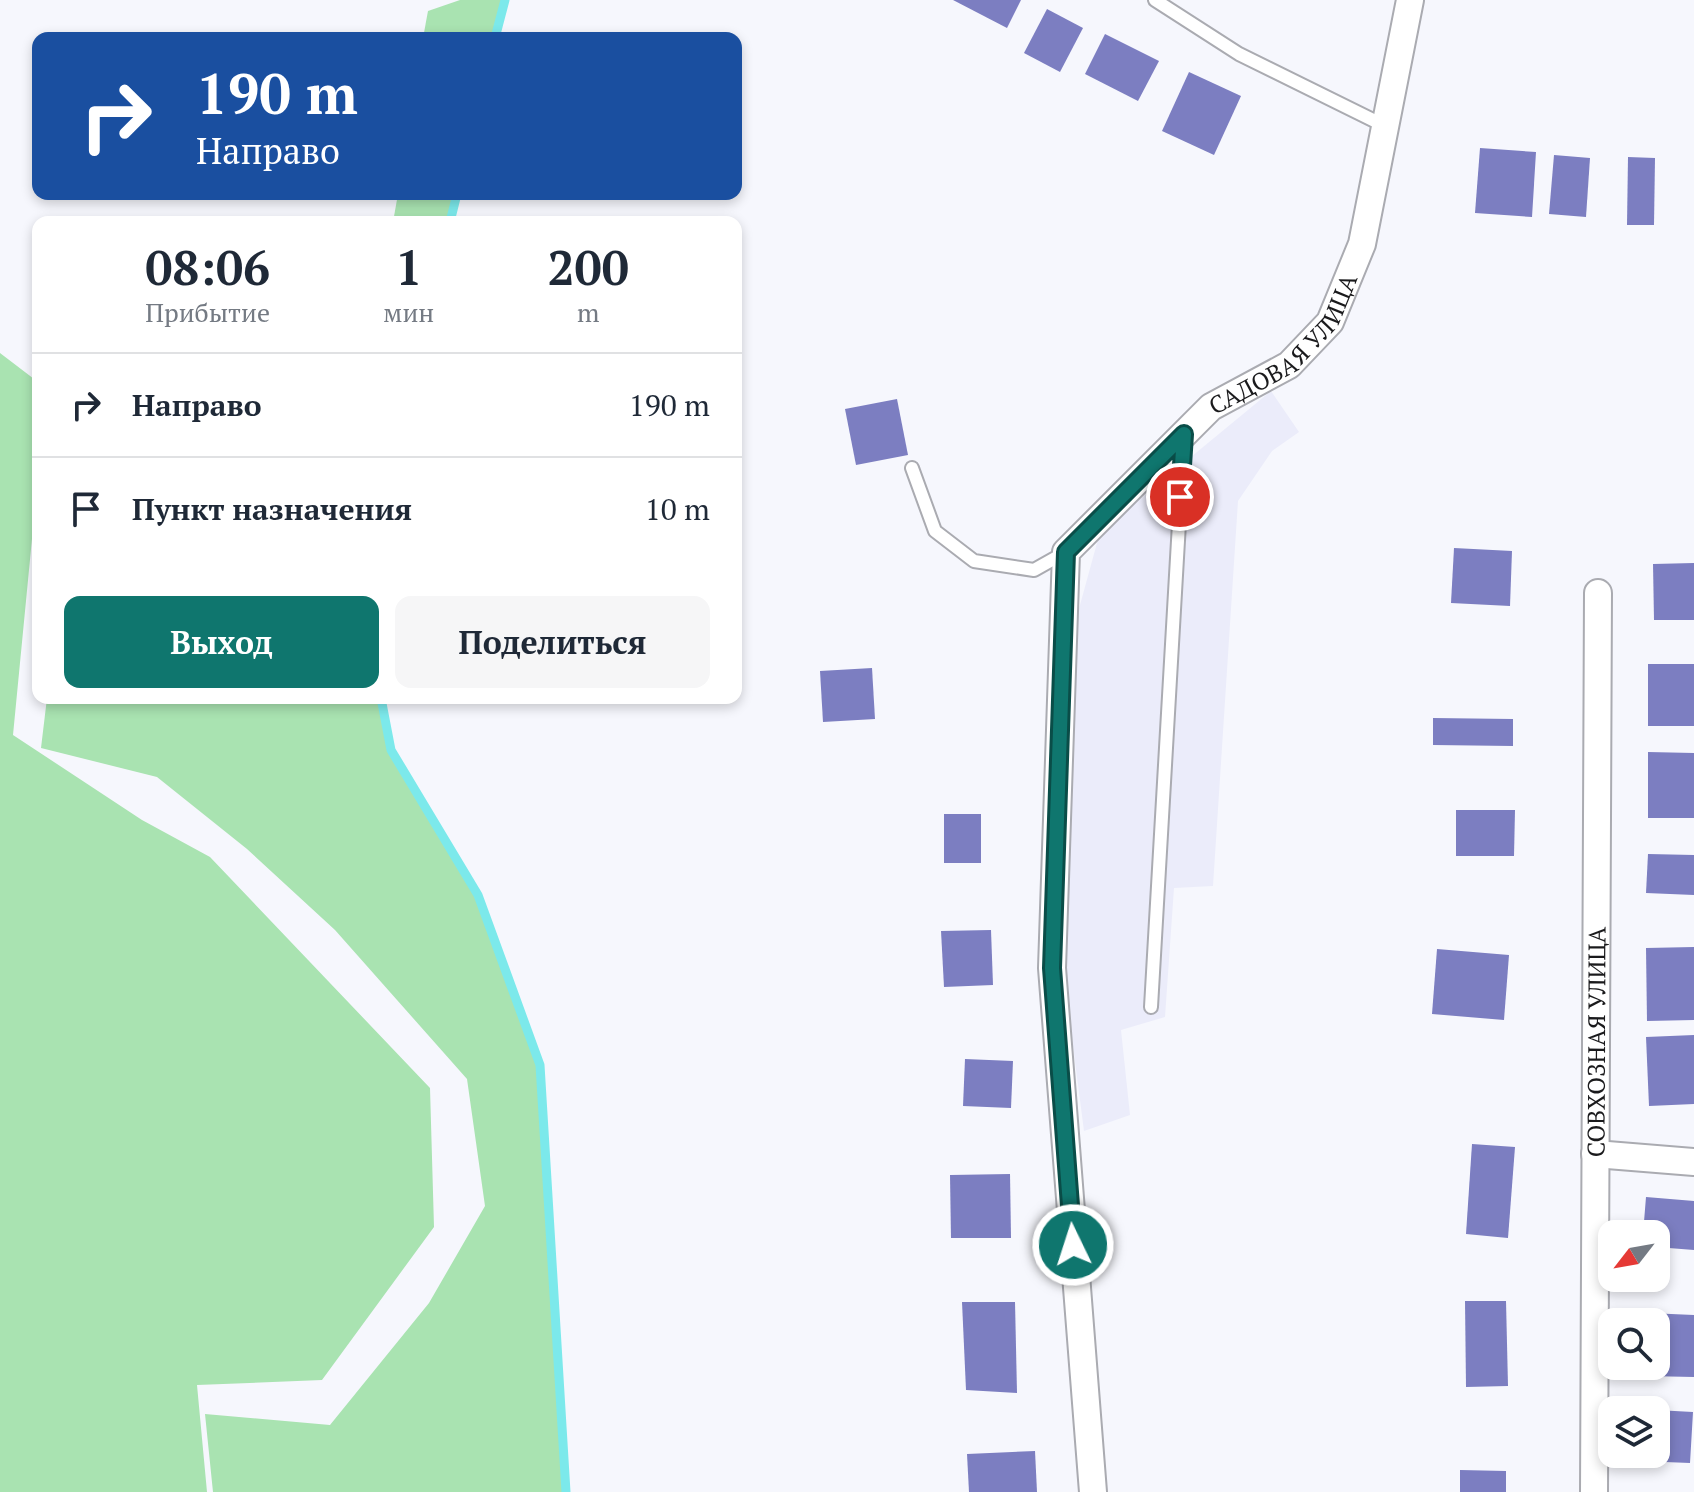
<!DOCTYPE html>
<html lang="ru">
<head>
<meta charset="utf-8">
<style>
  :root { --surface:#fff; --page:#f6f6f7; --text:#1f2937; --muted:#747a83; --line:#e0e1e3; --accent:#0f766e }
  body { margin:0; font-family:"PT Serif",serif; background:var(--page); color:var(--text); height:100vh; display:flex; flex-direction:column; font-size:30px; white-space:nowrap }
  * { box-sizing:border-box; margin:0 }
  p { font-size:26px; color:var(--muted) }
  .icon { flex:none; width:44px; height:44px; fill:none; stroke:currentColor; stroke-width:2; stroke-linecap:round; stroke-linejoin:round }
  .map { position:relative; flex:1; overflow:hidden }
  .details { position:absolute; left:32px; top:216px; width:710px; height:488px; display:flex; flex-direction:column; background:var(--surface); border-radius:16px; box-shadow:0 4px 12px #0003 }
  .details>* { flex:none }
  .guide { position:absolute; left:32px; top:32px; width:710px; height:168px; border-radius:16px; box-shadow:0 4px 12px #0003; background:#1a4fa0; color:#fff; overflow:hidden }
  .needle { width:52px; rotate:239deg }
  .controls { position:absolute; left:1598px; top:1220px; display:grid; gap:16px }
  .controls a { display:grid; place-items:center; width:72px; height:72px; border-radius:16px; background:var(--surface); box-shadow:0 4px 12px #0003; font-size:40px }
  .pin { position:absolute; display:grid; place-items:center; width:68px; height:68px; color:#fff; margin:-34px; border:4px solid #fff; border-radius:50%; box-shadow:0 2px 8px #0007 }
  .me { position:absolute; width:88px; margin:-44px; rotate:356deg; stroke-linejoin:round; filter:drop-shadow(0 0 6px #0008) }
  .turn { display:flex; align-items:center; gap:28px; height:168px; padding:0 32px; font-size:36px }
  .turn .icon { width:104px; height:104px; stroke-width:2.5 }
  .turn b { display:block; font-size:56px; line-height:68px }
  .eta { display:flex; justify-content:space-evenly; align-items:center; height:136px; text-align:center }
  .eta b { font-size:48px; font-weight:700; line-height:56px }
  .action { display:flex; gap:16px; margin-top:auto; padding:16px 32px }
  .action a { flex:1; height:92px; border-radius:16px; background:var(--accent); color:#fff; font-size:32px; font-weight:700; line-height:92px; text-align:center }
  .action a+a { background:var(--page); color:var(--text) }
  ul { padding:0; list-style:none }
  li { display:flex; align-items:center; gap:24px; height:104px; padding:0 32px; border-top:2px solid var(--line) }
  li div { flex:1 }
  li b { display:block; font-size:30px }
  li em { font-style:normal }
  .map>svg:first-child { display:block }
  .built { fill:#ebecfa }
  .green { fill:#a9e3b1 }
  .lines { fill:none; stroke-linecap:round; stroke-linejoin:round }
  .stream { stroke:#7ce9eb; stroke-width:9 }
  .building { fill:#7c7ec1 }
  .service-casing { stroke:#aaabb1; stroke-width:16 }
  .minor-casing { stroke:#aaabb1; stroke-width:30 }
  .service { stroke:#fff; stroke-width:12 }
  .minor { stroke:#fff; stroke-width:26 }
  .route-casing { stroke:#0a4d48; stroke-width:20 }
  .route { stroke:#0f766e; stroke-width:14 }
  .labels { text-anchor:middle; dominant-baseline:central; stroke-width:6; stroke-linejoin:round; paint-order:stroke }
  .street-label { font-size:24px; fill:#1a1a1c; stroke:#f6f7fd }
</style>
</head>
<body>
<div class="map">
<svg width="1694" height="1492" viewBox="0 0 1694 1492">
  <rect width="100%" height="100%" fill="#f6f7fd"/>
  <polygon class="built" points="1271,391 1299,432 1272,451 1238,501 1213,886 1174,888 1165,1017 1121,1030 1130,1115 1084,1131 1063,969 1077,616 1100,532"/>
  <g class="green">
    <polygon points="460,0 505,0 495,38 423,38 428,11"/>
    <polygon points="398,194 457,194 450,222 393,222"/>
    <polygon points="0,353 38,382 38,477 13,735 142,820 210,857 430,1088 434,1227 322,1380 197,1385 207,1492 0,1492"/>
    <polygon points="47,698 381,698 391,750 478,895 540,1065 566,1492 213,1492 205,1414 330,1425 429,1303 485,1206 467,1079 335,930 247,849 157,777 41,748"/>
  </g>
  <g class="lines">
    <g class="stream">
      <polyline points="495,38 505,0"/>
      <polyline points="450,222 457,194"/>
      <polyline points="381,698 391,750 478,895 540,1065 566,1492"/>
    </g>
  </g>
  <g class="building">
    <polygon points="953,0 1021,0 1007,28"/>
    <polygon points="1047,9 1083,28 1060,72 1024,53"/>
    <polygon points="1105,34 1159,61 1138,101 1085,74"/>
    <polygon points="1189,72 1241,96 1214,155 1162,131"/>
    <polygon points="1480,148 1536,152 1532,217 1475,213"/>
    <polygon points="1554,155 1590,158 1586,217 1549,214"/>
    <polygon points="1628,157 1655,158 1654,225 1627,225"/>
    <polygon points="897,399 908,455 856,465 845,409"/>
    <polygon points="1454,548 1512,551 1510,606 1451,603"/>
    <polygon points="1694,563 1694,620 1654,620 1653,564"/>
    <rect x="1648" y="664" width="46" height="62"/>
    <polygon points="872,668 875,719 823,722 820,671"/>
    <polygon points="1433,718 1513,719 1513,746 1433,745"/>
    <polygon points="1648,752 1694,753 1694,818 1648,818"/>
    <polygon points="1456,810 1515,810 1514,856 1456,856"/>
    <rect x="944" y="814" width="37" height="49"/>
    <polygon points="1648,854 1694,855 1694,895 1646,893"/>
    <polygon points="991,930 993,985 944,987 941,931"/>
    <polygon points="1694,947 1694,1020 1647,1021 1646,948"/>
    <polygon points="1437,949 1509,955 1504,1020 1432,1014"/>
    <polygon points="1694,1035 1694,1104 1649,1106 1646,1037"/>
    <polygon points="965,1059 1013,1061 1011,1108 963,1106"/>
    <polygon points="1472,1144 1515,1147 1508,1238 1466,1234"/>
    <polygon points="1010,1174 1011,1238 951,1238 950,1175"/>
    <polygon points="1646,1197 1694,1201 1694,1250 1656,1247 1656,1234 1643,1234"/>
    <polygon points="1465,1301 1506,1301 1508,1386 1466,1387"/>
    <polygon points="962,1302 1015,1302 1017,1393 966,1390"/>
    <polygon points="1648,1313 1694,1315 1694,1377 1646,1376 1646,1366 1656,1366 1656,1322 1647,1322"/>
    <polygon points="1656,1410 1693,1412 1690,1463 1640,1461 1641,1454 1656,1454"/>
    <polygon points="1035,1451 1037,1492 969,1492 967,1454"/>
    <polygon points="1460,1470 1506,1471 1506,1492 1460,1492"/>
  </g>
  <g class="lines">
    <g class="service-casing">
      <g id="service">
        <polyline points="1155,0 1239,54 1385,126"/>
        <polyline points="912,468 935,531 974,561 1034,570 1066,552"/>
        <polyline points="1151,1007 1184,437"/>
      </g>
    </g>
    <g class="minor-casing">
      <g id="minor">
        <polyline points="1595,1154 1694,1162"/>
        <path id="s1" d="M1093,1492L1052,968L1066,552L1211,407L1289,365L1330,322L1362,244L1410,0"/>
        <path id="s2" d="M1594,1492L1598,593"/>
      </g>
    </g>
    <use href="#service" class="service"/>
    <use href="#minor" class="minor"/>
  </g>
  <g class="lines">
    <g class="route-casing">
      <polyline id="route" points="1073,1245 1052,968 1066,552 1184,434 1180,497"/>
    </g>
    <use href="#route" class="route"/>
  </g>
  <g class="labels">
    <g class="street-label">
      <text stroke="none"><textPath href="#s1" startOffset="1246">САДОВАЯ УЛИЦА</textPath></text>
      <text stroke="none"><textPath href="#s2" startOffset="450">СОВХОЗНАЯ УЛИЦА</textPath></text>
    </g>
  </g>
</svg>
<div class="controls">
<a><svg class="needle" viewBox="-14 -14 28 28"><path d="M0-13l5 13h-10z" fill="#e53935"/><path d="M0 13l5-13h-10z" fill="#747a83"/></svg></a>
<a><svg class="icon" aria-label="search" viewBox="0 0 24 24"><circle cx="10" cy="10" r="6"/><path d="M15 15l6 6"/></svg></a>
<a><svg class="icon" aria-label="layers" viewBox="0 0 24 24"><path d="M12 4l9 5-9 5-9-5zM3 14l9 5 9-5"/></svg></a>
</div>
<div class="pin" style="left:1180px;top:497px;background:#d93025"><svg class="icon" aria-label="arrive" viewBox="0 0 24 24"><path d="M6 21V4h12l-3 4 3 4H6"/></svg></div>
<svg class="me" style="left:1073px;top:1245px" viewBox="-20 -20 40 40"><circle r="17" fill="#0f766e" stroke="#fff" stroke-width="3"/><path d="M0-11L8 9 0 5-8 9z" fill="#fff"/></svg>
<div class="guide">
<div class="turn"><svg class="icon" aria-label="right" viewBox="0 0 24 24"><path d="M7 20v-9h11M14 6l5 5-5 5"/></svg><div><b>190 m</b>Направо</div></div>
</div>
<section class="details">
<div class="eta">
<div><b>08:06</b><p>Прибытие</p></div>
<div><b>1</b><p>мин</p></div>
<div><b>200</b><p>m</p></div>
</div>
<ul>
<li><svg class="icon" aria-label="right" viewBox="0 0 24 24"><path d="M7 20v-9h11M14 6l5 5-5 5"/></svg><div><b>Направо</b></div><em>190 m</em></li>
<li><svg class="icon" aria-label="arrive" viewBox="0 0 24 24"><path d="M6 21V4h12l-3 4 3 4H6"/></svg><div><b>Пункт назначения</b></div><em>10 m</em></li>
</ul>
<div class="action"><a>Выход</a><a>Поделиться</a></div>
</section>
</div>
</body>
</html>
